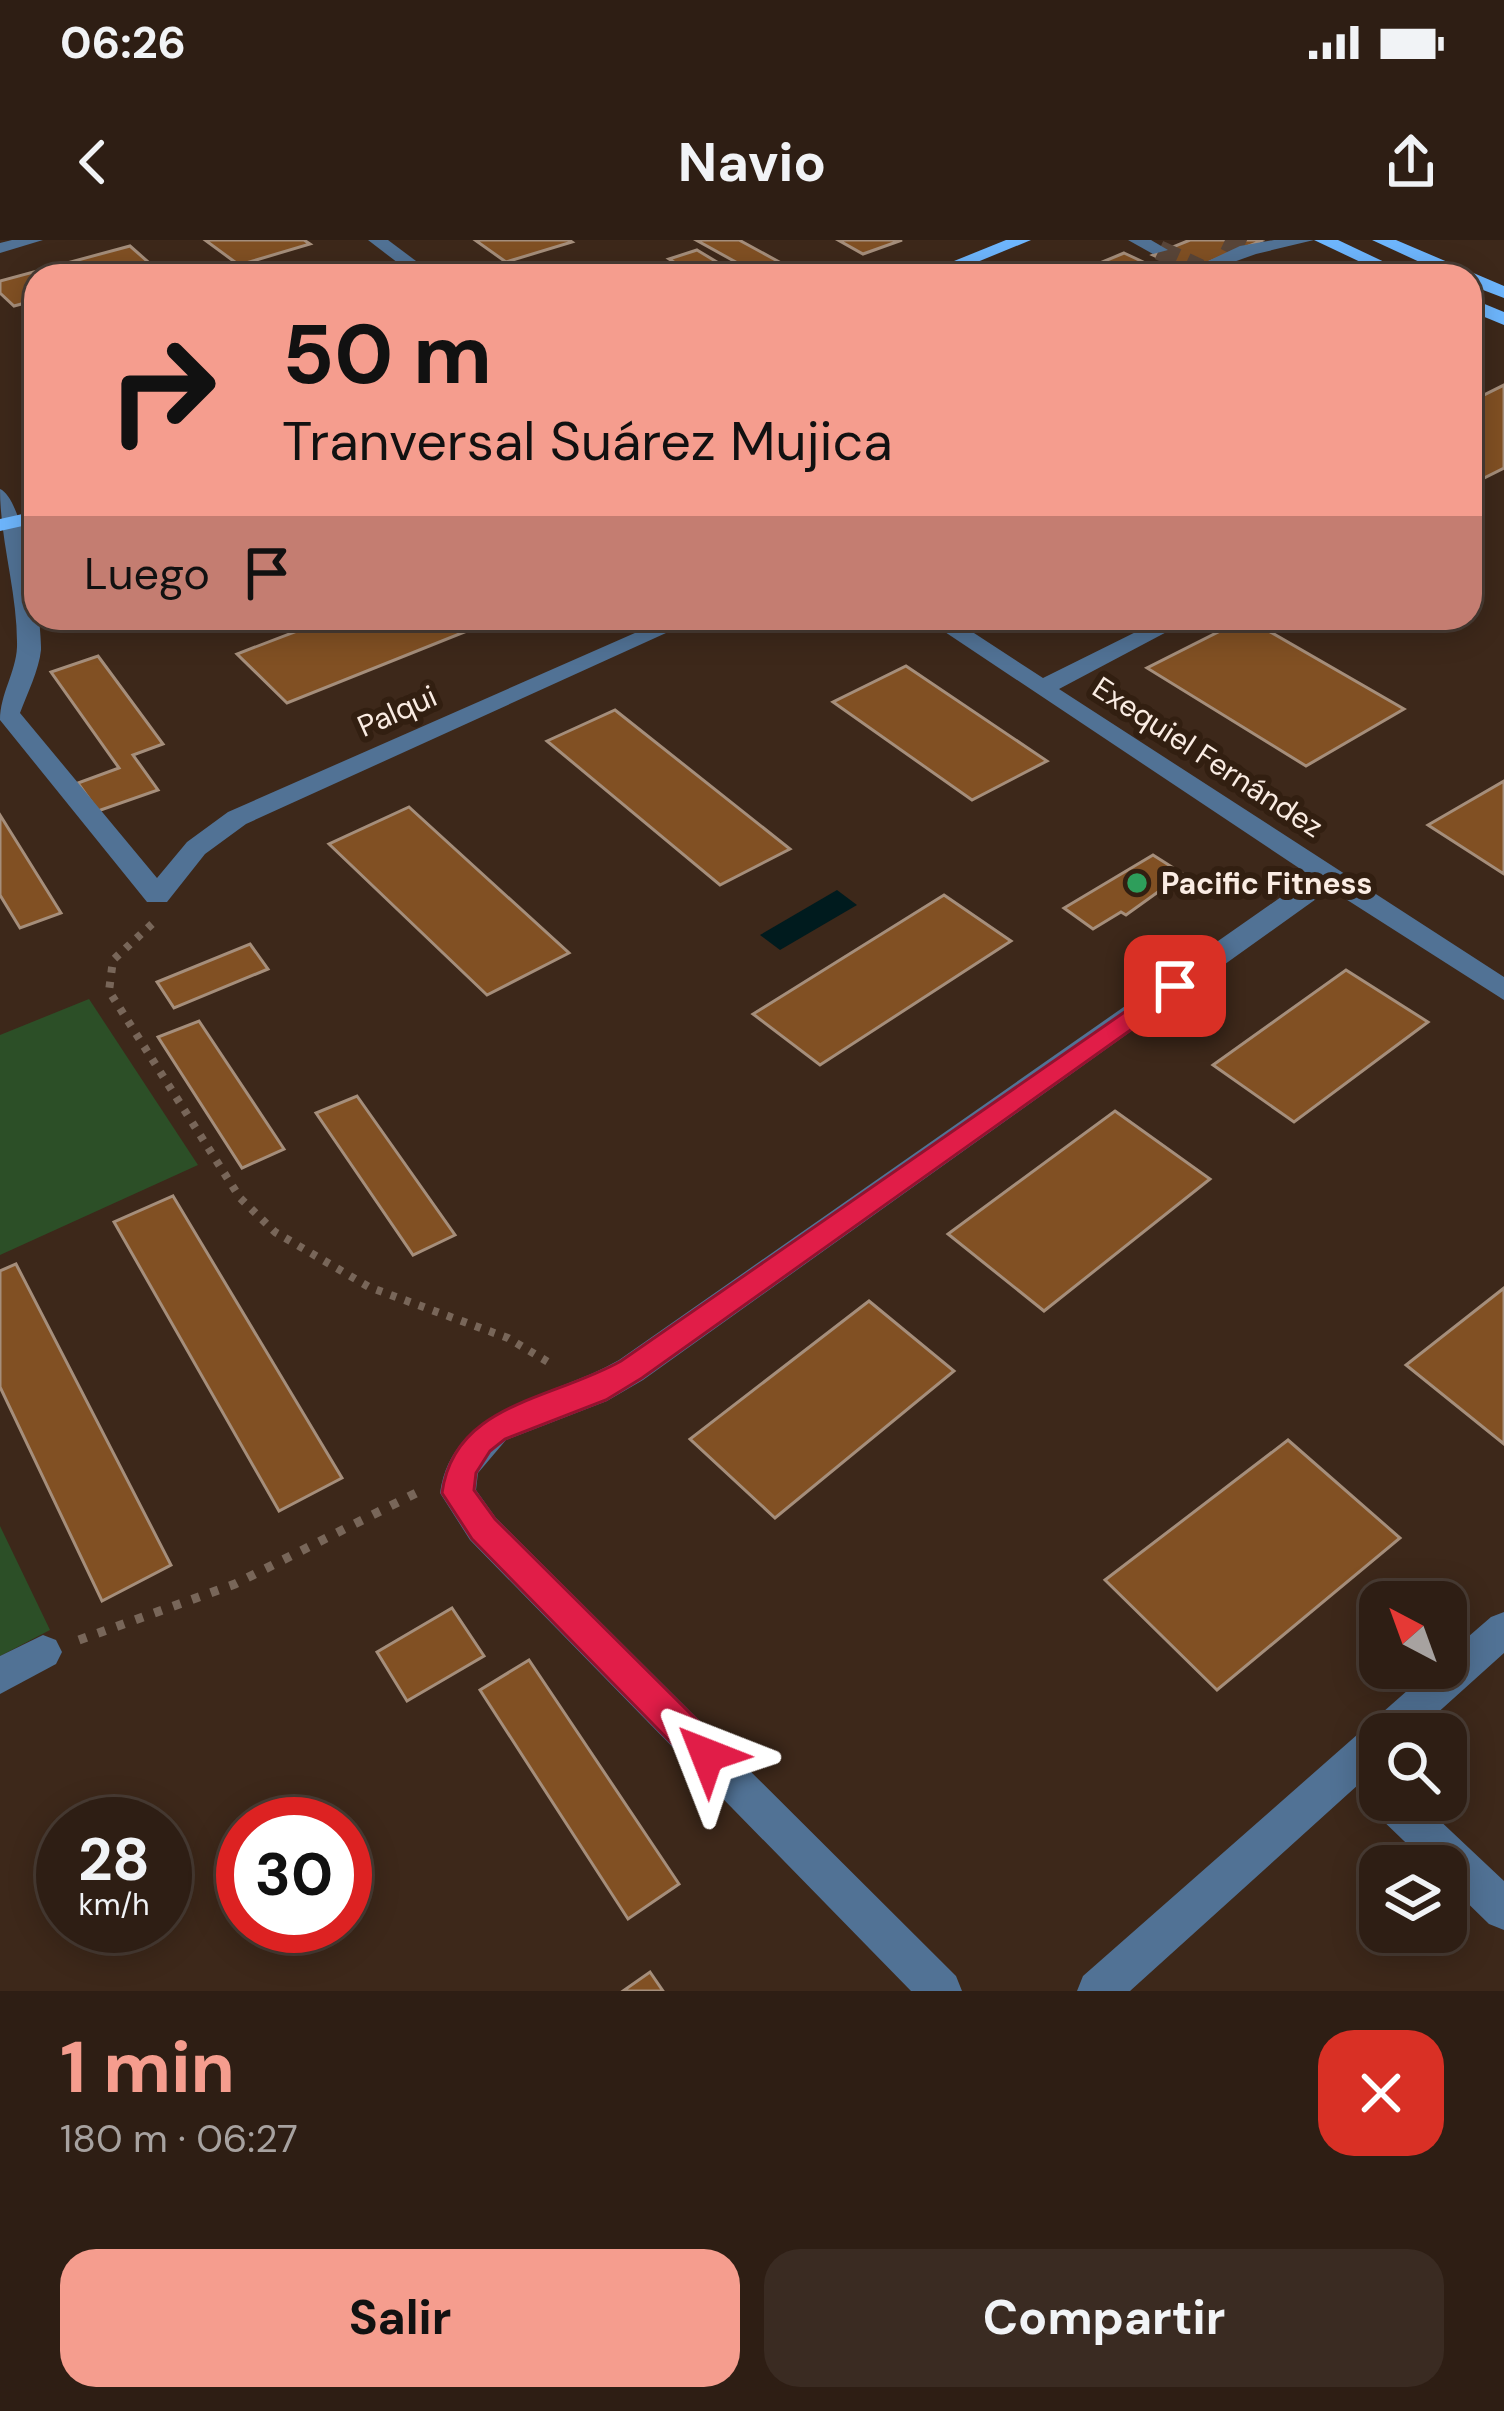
<!DOCTYPE html>
<html lang="es">
<head>
<meta charset="utf-8">
<style>
  :root { --surface:#2e1e14; --page:#3a2b22; --text:#f1f3f6; --muted:#a7a2a0; --line:#493c34; --accent:#f59d8e }
  body { margin:0; font-family:"DM Sans",sans-serif; background:var(--page); color:var(--text); height:100vh; display:flex; flex-direction:column; font-size:45px; white-space:nowrap }
  * { box-sizing:border-box; margin:0 }
  p { font-size:39px; color:var(--muted) }
  .icon { flex:none; width:66px; height:66px; fill:none; stroke:currentColor; stroke-width:2; stroke-linecap:round; stroke-linejoin:round }
  .map { position:relative; height:1751px; overflow:hidden }
  .details { display:flex; flex-direction:column; background:var(--surface); flex:1 }
  .details>* { flex:none }
  .top-card { position:absolute; left:24px; top:24px; width:1458px; height:366px; border-radius:36px; box-shadow:0 6px 30px #0003,0 0 0 3px var(--line); background:#f59d8e; color:#111; overflow:hidden }
  .needle { width:78px; rotate:319deg }
  .fabs { position:absolute; left:1359px; top:1341px; display:grid; gap:24px }
  .fabs a { display:grid; place-items:center; width:108px; height:108px; border-radius:24px; background:var(--surface); box-shadow:0 6px 30px #0003,0 0 0 3px var(--line); font-size:60px }
  .speed { position:absolute; left:36px; top:1557px; display:flex; gap:24px; font-size:60px; font-weight:700; text-align:center }
  .speed>* { display:grid; place-content:center; width:156px; height:156px; border-radius:50%; background:var(--surface); box-shadow:0 6px 30px #0003,0 0 0 3px var(--line); line-height:1 }
  .speed small { font-size:30px; font-weight:400 }
  .speed .limit { border:18px solid #d22; background:#fff; color:#111 }
  .pin { position:absolute; display:grid; place-items:center; width:102px; height:102px; color:#fff; margin:-51px; border-radius:24px; box-shadow:0 6px 18px #0006 }
  .me { position:absolute; width:132px; margin:-66px; rotate:315deg; stroke-linejoin:round; filter:drop-shadow(0 0 9px #0008) }
  .turn { display:flex; align-items:center; gap:42px; height:252px; padding:0 60px; font-size:54px }
  .turn .icon { width:156px; height:156px; stroke-width:2.5 }
  .turn b { display:block; font-size:84px; line-height:102px }
  .then { display:flex; align-items:center; height:114px; padding:0 60px; background:#0003; gap:24px; font-size:45px }
  .round { display:grid; place-items:center; flex:none; width:126px; height:126px; border-radius:36px; background:var(--page) }
  .summary { display:flex; align-items:center; justify-content:space-between; height:204px; padding:0 60px }
  h1 { font-size:72px; font-weight:700; line-height:90px; color:var(--accent) }
  .action { display:flex; gap:24px; margin-top:auto; padding:24px 60px }
  .action a { flex:1; height:138px; border-radius:36px; background:var(--accent); color:#111; font-size:48px; font-weight:700; line-height:138px; text-align:center }
  .action a+a { background:var(--page); color:var(--text) }
  .status { display:flex; justify-content:space-between; align-items:center; height:84px; padding:0 60px; background:var(--surface); direction:ltr }
  .status svg { height:33px; fill:currentColor }
  header { display:flex; justify-content:space-between; align-items:center; height:156px; padding:0 60px; background:var(--surface); font-size:54px; font-weight:700 }
  .map>svg:first-child { display:block }
  .green { fill:#2c4f27 }
  .water { fill:#001b1e }
  .building { fill:#815023; stroke:#a58e7b; stroke-width:3 }
  .lines { fill:none; stroke-linecap:round; stroke-linejoin:round }
  .minor-tunnel { stroke:#594538; stroke-width:20; stroke-dasharray:20 10; stroke-linecap:butt }
  .path-far1 { stroke:#786659; stroke-width:8; stroke-dasharray:6 9; stroke-linecap:butt }
  .path { stroke:#786659; stroke-width:9; stroke-dasharray:8 12; stroke-linecap:butt }
  .minor { fill:#517295; fill-rule:evenodd }
  .major { fill:#6eb6fd; fill-rule:evenodd }
  .route { fill:#e11d48; stroke:#92132f; stroke-width:3 }
  .leisure-dot { fill:#2e9e5b; stroke:#321f11; stroke-width:4.5 }
  .labels { text-anchor:middle; dominant-baseline:central; stroke-width:12; stroke-linejoin:round; paint-order:stroke }
  .street-label { font-size:30px; fill:#faece3; stroke:#321f11 }
  .poi-label { font-size:30px; font-weight:bold; fill:#faece3; stroke:#321f11; text-anchor:start }
</style>
</head>
<body>
<div class="status"><b>06:26</b><svg viewBox="0 0 49 12"><path d="M0 12V9h3v3zM5 12V6h3v6zM10 12V3h3v9zM15 12V0h3v12zM26 1h20v11H26zM47 4h2v5h-2z"/></svg></div>
<header><svg class="icon" aria-label="back" viewBox="0 0 24 24"><path d="M15 5l-7 7 7 7"/></svg>Navio<svg class="icon" aria-label="share" viewBox="0 0 24 24"><path d="M12 15V3M7 8l5-5 5 5M5 13v7h14v-7"/></svg></header>
<div class="map">
<svg width="1504" height="1751" viewBox="0 0 1504 1751">
  <rect width="100%" height="100%" fill="#3d281a"/>
  <g class="green">
    <polygon points="89,759 198,925 0,1015 0,795"/>
    <polygon points="0,1286 50,1390 0,1416"/>
  </g>
  <polygon class="water" points="837,650 857,665 780,710 760,695"/>
  <g class="building">
    <polygon points="205,0 304,0 310,4 239,25"/>
    <polygon points="475,0 569,0 572,2 506,22"/>
    <polygon points="696,0 739,0 805,36 761,36"/>
    <polygon points="838,0 902,0 863,14"/>
    <polygon points="1190,0 1258,0 1261,1 1188,31 1153,15"/>
    <polygon points="130,6 155,28 125,36 36,36 36,60 14,66 0,53 0,41"/>
    <polygon points="697,10 740,36 696,36 669,19"/>
    <polygon points="1124,13 1173,36 1100,36 1085,29"/>
    <polygon points="1504,145 1504,228 1470,245 1470,162"/>
    <polygon points="331,378 474,378 482,385 287,463 237,414"/>
    <polygon points="1246,378 1404,469 1306,526 1147,428"/>
    <polygon points="98,416 163,504 133,515 158,550 98,571 78,543 119,528 51,432"/>
    <polygon points="906,426 1047,521 972,560 833,462"/>
    <polygon points="615,470 790,609 720,645 547,501"/>
    <polygon points="1504,541 1504,634 1428,585"/>
    <polygon points="409,567 569,713 487,755 329,604"/>
    <polygon points="0,575 61,673 20,688 0,655"/>
    <polygon points="1153,615 1183,634 1126,675 1121,672 1093,689 1064,668"/>
    <polygon points="944,655 1011,701 820,825 753,774"/>
    <polygon points="250,704 268,729 174,768 157,742"/>
    <polygon points="1346,730 1428,782 1294,882 1213,825"/>
    <polygon points="199,781 284,909 242,928 158,797"/>
    <polygon points="357,856 455,995 413,1015 316,873"/>
    <polygon points="1115,871 1210,939 1044,1071 948,994"/>
    <polygon points="173,956 342,1238 279,1271 114,982"/>
    <polygon points="16,1024 171,1325 102,1361 0,1147 0,1031"/>
    <polygon points="1504,1048 1504,1204 1406,1125"/>
    <polygon points="869,1061 954,1131 775,1278 690,1199"/>
    <polygon points="1288,1200 1400,1298 1217,1450 1105,1340"/>
    <polygon points="452,1368 484,1416 407,1461 377,1412"/>
    <polygon points="529,1420 679,1644 628,1679 480,1450"/>
    <polygon points="650,1732 663,1751 623,1751"/>
  </g>
  <g class="lines">
    <g class="minor-tunnel">
      <polyline points="1225,0 1246,10"/>
      <polyline points="1159,10 1200,29"/>
    </g>
    <polyline class="path-far1" points="152,684 113,720 109,751 240,958 275,992 369,1047 508,1098 553,1125"/>
    <polyline class="path" points="79,1400 235,1344 422,1250"/>
    <g class="minor">
      <polygon points="12,0 43,0 0,13 0,3"/>
      <polygon points="368,0 388,0 436,36 415,36"/>
      <polygon points="1128,0 1151,0 1168,10 1153,14"/>
      <polygon points="1274,0 1314,0 1256,14 1200,34 1191,29 1240,6"/>
      <path d="M0,249C25,259 42,382 41,410C39,430 27,454 20,473L157,638L187,602L228,572L669,378H699L246,584L205,614L167,662H147L0,480C0,454 16,432 17,407C18,354 0,302 0,249Z"/>
      <path d="M924,378H951L1043,438L1164,378H1193L1059,449L1504,737V760L1330,649L643,1140L607,1161L506,1200L478,1233L476,1250L496,1278L956,1736L962,1751H911L470,1300L440,1253C453,1164 552,1159 619,1120L1311,636Z"/>
      <polygon points="1504,1372 1504,1413 1414,1494 1380,1494 1380,1525 1130,1751 1077,1751 1083,1736 1433,1428 1446,1428 1446,1416 1491,1377"/>
      <polygon points="43,1395 56,1400 62,1412 56,1424 0,1454 0,1416"/>
      <polygon points="1380,1545 1380,1560 1418,1560 1504,1641 1504,1690 1489,1684 1446,1642 1446,1626 1430,1626 1376,1574 1370,1560"/>
    </g>
    <g class="major">
      <polygon points="1006,0 1031,0 943,36 917,36"/>
      <polygon points="1314,0 1338,0 1414,36 1390,36"/>
      <polygon points="1372,0 1396,0 1504,46 1504,58 1470,45 1470,36 1450,36"/>
      <polygon points="1470,58 1504,72 1504,85 1470,71"/>
      <polygon points="36,271 36,283 0,291 0,279"/>
    </g>
  </g>
  <path class="route" d="M1175,737L1184,740L1188,746L1184,752L642,1138L606,1160L505,1199L490,1211L476,1233L474,1250L495,1279L720,1503L725,1515L720,1527L707,1532L695,1527L472,1299L442,1253C454,1163 552,1160 621,1121Z"/>
  <circle class="leisure-dot" cx="1137" cy="643" r="12"/>
  <g class="labels">
    <g class="street-label">
      <text transform="translate(397 471) rotate(-24)">Palqui</text>
      <text transform="translate(1208 517) rotate(33)">Exequiel Fernández</text>
    </g>
    <g class="poi-label">
      <text x="1161" y="643">Pacific Fitness</text>
    </g>
  </g>
</svg>
<div class="fabs">
<a><svg class="needle" viewBox="-14 -14 28 28"><path d="M0-13l5 13h-10z" fill="#e53935"/><path d="M0 13l5-13h-10z" fill="#a7a2a0"/></svg></a>
<a><svg class="icon" aria-label="search" viewBox="0 0 24 24"><circle cx="10" cy="10" r="6"/><path d="M15 15l6 6"/></svg></a>
<a><svg class="icon" aria-label="layers" viewBox="0 0 24 24"><path d="M12 4l9 5-9 5-9-5zM3 14l9 5 9-5"/></svg></a>
</div>
<div class="speed"><div>28<small>km/h</small></div><div class="limit">30</div></div>
<div class="pin" style="left:1175px;top:746px;background:#d93025"><svg class="icon" aria-label="arrive" viewBox="0 0 24 24"><path d="M6 21V4h12l-3 4 3 4H6"/></svg></div>
<svg class="me" style="left:707px;top:1515px" viewBox="-20 -20 40 40"><path d="M0-17L14 15 0 8-14 15z" fill="#e11d48" stroke="#fff" stroke-width="4"/></svg>
<div class="top-card">
<div class="turn"><svg class="icon" aria-label="right" viewBox="0 0 24 24"><path d="M7 20v-9h11M14 6l5 5-5 5"/></svg><div><b>50 m</b>Tranversal Suárez Mujica</div></div>
<div class="then">Luego<svg class="icon" aria-label="arrive" viewBox="0 0 24 24"><path d="M6 21V4h12l-3 4 3 4H6"/></svg></div>
</div>
</div>
<section class="details">
<div class="summary"><div><h1>1 min</h1><p>180 m · 06:27</p></div><a class="round" style="background:#d93025;color:#fff"><svg class="icon" aria-label="close" viewBox="0 0 24 24"><path d="M6 6l12 12M18 6L6 18"/></svg></a></div>
<div class="action"><a>Salir</a><a>Compartir</a></div>
</section>
</body>
</html>
